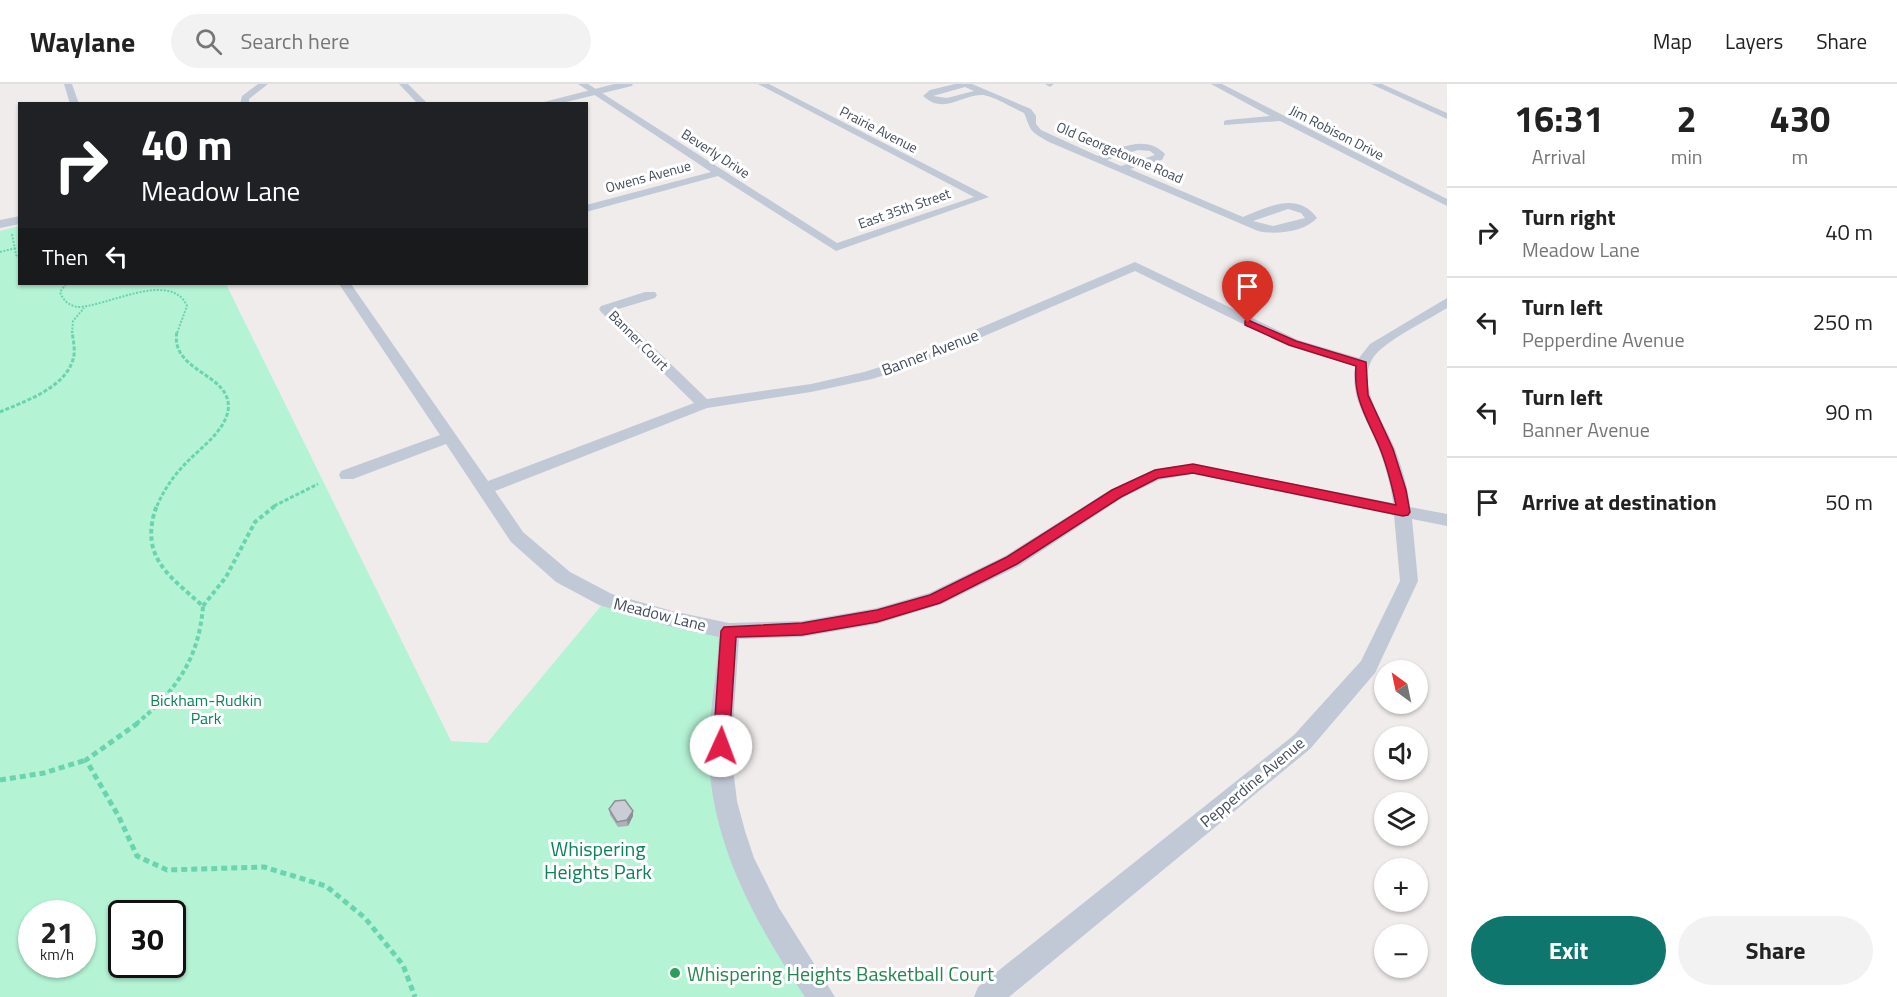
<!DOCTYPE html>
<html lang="en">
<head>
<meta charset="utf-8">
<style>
  :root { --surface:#fff; --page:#f2f2f2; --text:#222; --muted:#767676; --line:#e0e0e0; --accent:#0f766e }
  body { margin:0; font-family:"Titillium Web",sans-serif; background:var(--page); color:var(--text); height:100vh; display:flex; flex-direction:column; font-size:22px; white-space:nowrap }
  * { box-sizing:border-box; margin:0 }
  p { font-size:20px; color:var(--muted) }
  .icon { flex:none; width:33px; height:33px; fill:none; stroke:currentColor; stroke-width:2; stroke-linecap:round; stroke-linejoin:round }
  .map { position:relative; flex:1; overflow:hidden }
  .drawer { display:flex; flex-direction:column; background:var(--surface); width:450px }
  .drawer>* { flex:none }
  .top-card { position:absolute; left:18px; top:18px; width:570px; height:183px; border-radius:0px; box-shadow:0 2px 4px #0004; background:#202124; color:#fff; overflow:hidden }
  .needle { width:39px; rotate:327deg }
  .tools { position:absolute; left:1374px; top:576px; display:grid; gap:12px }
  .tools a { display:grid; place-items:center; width:54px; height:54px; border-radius:50%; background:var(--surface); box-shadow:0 2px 4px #0004; font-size:30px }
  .speed { position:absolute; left:18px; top:816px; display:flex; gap:12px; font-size:30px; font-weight:700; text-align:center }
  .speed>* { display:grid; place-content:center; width:78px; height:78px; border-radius:50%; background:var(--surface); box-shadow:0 2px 4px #0004; line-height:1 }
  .speed small { font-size:15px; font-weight:400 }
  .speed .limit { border:3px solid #111; border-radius:9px; background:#fff; color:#111 }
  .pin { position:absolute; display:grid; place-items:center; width:51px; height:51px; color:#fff; margin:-62px -26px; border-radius:50% 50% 50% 0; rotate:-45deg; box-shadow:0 0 6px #0007 }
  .pin .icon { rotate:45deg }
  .me { position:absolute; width:66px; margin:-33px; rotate:2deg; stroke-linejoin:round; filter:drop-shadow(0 0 4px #0008) }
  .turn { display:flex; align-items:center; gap:21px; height:126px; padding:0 24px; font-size:27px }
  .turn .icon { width:78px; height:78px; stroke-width:2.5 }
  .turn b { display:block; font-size:42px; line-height:51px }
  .then { display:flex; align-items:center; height:57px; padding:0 24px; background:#0003; gap:12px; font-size:22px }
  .eta { display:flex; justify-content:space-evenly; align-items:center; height:102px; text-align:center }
  .eta b { font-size:36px; font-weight:700; line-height:42px }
  .cta { display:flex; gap:12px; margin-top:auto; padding:12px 24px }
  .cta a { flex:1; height:69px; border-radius:36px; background:var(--accent); color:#fff; font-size:24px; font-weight:700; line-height:69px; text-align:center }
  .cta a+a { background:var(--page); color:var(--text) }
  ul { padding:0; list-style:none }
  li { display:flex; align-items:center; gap:18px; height:90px; padding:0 24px; border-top:2px solid var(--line) }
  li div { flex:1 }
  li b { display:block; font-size:22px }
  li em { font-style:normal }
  header { display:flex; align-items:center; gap:36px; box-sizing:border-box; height:84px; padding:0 30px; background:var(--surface); border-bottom:2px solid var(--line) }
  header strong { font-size:28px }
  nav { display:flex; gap:33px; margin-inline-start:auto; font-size:21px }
  .search { width:420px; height:54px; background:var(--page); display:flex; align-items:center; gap:15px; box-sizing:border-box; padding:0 21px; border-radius:33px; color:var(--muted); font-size:22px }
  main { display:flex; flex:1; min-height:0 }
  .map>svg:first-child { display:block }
  .green { fill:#b5f3d5; fill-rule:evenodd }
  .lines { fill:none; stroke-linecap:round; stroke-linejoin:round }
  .path-far3 { stroke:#6ad4ae; stroke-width:2; stroke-dasharray:2 1.5; stroke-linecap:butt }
  .path-far2 { stroke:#6ad4ae; stroke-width:3; stroke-dasharray:4 2; stroke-linecap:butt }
  .path-far1 { stroke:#6ad4ae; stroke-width:4; stroke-dasharray:4.5 3; stroke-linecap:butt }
  .path { stroke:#6ad4ae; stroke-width:5; stroke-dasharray:6 4; stroke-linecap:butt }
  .minor { fill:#c1c9d6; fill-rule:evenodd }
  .tertiary { fill:#c1c9d6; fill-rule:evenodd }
  .wall { fill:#aeb0b7 }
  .shaded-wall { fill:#8d9095 }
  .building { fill:#cacdd5; stroke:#8d9095; stroke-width:1.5 }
  .route { fill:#e11d48; stroke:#92132f; stroke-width:1.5 }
  .leisure-dot { fill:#2e9e5b; stroke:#fff; stroke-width:2 }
  .labels { text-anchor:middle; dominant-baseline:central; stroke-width:6; stroke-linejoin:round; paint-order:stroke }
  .far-street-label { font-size:14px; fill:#434c5b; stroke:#fff }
  .street-label { font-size:16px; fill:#434c5b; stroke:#fff }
  .park-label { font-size:16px; fill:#0d8359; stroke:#fff }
  .near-park-label { font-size:20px; fill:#0d8359; stroke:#fff }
  .near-leisure-label { font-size:20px; fill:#27864d; stroke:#fff; text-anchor:start }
</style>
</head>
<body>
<header>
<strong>Waylane</strong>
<div class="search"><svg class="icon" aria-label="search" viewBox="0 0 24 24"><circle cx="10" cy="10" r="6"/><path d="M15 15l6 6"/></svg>Search here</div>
<nav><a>Map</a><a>Layers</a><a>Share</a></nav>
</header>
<main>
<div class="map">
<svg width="1447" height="913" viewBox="0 0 1447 913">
  <rect width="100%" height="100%" fill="#f0ecec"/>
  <path class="green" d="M19,142L20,200H226L451,657L487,659L606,516L729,547L725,720L821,913H0V147ZM32,830H82V880H32ZM122,830H172V880H122Z"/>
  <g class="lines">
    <g class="path-far3">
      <polyline points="12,150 16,171 20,175"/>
      <polyline points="0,168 16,164"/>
      <path d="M66,200L60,208C63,216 68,221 77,223C104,224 171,185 187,222L177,249"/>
      <polyline points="72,249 73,237 84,224"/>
    </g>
    <g class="path-far2">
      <path d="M0,328C25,317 69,303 74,271C75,264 73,255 72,247"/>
      <path d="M157,422C164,405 175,390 188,377C202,363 224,347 228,327C234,289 169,289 177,247"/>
      <polyline points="274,422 318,400"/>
    </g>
    <g class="path-far1">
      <polyline points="203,522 226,493 255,438 276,421"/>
      <path d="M136,640C176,607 199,575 203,522C169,492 138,472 157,421"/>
    </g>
    <g class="path">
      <polyline points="138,639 86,676 119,733 137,772 167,786 264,783 326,802 365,834 403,881 415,913"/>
      <polyline points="0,696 44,689 86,676"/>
    </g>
    <g class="minor">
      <polygon points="64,0 72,0 79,20 70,20"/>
      <polygon points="258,0 268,0 249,15 249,20 240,20 242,12"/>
      <polygon points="399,0 408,0 428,20 418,20"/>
      <polygon points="578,0 588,0 837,159 974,113 758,0 769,0 989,113 836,167 718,92 586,128 586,121 711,88"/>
      <path d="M955,0H972L1031,25L1036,32V40L1041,46L1098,72C1120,64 1146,50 1165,70L1162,76L1130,85L1243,133C1268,123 1297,107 1317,134C1305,148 1275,151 1258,147L1049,58C1028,46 1032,48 1024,29C1015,25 990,10 981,11C961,11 944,31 923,12L930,6ZM965,3L974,7L947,14L933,12ZM1138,66L1150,67L1155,71L1121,82L1107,76ZM1288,125L1301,129L1305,134L1273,142L1253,137Z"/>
      <polygon points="1045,0 1054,0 1050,3"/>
      <polygon points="1211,0 1222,0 1447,115 1447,122 1280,37 1224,41 1224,37 1227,36 1270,32"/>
      <polygon points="1371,0 1382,0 1447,29 1447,35"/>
      <path d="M1135,178L1298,256L1359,274L1370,260L1447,214V224C1426,237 1400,249 1381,265C1348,293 1384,336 1395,365C1402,384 1408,403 1410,423L1447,430V442L1412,435L1418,497L1375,589L1310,665L1009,913H974L978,903L1294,651L1361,577L1400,497L1394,431L1193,390L1159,396L1122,414L1019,482L942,520L877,540L802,553L739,555L731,668L737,717L745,747L754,774L779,824L835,913H805C756,840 709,757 709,666C709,628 717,591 719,553L672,543L599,521L556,498L511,458L446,360L353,395H341L339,391L341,387L440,351L339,200H351L488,397L694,319L601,228L599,225L601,222L645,208H655L657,211L655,214L615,226L707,315L811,300L864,288L909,274ZM1135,187L1288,262L1355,282C1350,316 1368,335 1379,365C1385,382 1391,401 1393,419L1193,380L1155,385L1110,406L1005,472L929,509L877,524L802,537L729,539L672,527L612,510L570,488L523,448L495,407L707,324L811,308L872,295L919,280Z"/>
    </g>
    <g class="tertiary">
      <polygon points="614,0 633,0 632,2 558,20 536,20"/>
      <polygon points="20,132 20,140 0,144 0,136"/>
    </g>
  </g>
  <polygon class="wall" points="609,725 633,727 633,732 628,742 618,743 610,731"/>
  <polygon class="shaded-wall" points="633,727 633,732 628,742 627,736"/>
  <polygon class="building" points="625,716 633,727 627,736 617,738 609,725 615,717"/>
  <path class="route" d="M1248,236L1296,257L1366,278L1368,311L1393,365L1406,406L1410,428L1408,431L1403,432L1193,389L1158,394L1121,413L1017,480L940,519L877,538L802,551L736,553L729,662L727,667L721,669L715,667L713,662L721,547L724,543L802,539L877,526L930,511L1007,473L1112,406L1155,386L1193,380L1396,421C1392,402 1387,381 1379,362C1367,334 1353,314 1356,282L1289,261L1245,241V237Z"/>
  <circle class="leisure-dot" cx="675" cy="889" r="6"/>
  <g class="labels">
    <g class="far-street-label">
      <text transform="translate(879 45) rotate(27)">Prairie Avenue</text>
      <text transform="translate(1337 48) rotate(27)">Jim Robison Drive</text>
      <text transform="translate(1120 68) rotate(23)">Old Georgetowne Road</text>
      <text transform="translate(716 69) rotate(33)">Beverly Drive</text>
      <text transform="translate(648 92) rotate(-15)">Owens Avenue</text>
      <text transform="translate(904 124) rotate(-19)">East 35th Street</text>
      <text transform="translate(639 256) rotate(45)">Banner Court</text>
    </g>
    <g class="street-label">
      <text transform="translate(930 268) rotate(-21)">Banner Avenue</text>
      <text transform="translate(660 530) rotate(14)">Meadow Lane</text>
      <text transform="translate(1252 698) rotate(-40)">Pepperdine Avenue</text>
    </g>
    <g class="park-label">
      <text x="206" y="616">Bickham-Rudkin<tspan x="206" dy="18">Park</tspan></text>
    </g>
    <g class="near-park-label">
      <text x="598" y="764">Whispering<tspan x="598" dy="23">Heights Park</tspan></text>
    </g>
    <g class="near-leisure-label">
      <text x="687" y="889">Whispering Heights Basketball Court</text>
    </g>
  </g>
</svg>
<div class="tools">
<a><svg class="needle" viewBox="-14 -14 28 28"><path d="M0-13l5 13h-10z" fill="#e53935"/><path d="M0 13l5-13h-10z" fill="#767676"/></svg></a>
<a><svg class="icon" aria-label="sound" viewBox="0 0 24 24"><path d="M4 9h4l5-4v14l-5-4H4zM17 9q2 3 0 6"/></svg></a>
<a><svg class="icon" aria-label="layers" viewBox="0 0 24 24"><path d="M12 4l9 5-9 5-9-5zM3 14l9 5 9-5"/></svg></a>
<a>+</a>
<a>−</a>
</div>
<div class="speed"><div>21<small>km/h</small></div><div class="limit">30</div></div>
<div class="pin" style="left:1248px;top:239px;background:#d93025"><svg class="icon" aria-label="arrive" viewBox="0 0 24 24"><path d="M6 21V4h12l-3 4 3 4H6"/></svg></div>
<svg class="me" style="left:721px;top:662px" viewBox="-20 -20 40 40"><circle r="19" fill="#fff"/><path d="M0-13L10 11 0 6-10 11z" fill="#e11d48"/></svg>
<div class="top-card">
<div class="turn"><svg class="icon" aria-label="right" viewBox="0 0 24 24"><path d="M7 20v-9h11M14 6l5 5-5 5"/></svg><div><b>40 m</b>Meadow Lane</div></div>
<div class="then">Then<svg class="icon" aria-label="left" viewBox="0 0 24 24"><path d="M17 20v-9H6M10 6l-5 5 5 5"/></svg></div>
</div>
</div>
<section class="drawer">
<div class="eta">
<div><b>16:31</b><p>Arrival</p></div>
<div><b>2</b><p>min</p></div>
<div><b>430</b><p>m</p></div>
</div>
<ul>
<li><svg class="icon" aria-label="right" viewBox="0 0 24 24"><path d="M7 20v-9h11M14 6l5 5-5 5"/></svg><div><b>Turn right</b><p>Meadow Lane</p></div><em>40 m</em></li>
<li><svg class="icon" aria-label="left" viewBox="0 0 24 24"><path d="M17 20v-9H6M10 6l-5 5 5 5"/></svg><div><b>Turn left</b><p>Pepperdine Avenue</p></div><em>250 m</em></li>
<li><svg class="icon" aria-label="left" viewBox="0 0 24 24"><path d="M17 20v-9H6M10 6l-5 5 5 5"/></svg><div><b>Turn left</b><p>Banner Avenue</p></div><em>90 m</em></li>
<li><svg class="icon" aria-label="arrive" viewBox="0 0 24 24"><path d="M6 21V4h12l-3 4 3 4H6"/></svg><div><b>Arrive at destination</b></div><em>50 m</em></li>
</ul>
<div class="cta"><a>Exit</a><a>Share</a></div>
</section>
</main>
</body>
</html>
